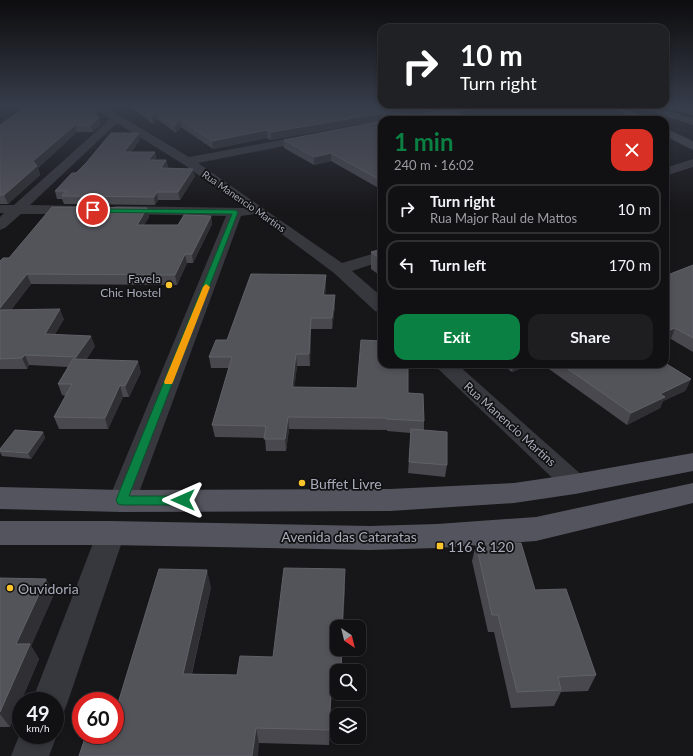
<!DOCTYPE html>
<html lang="en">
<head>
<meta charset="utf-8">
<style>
  :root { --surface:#111013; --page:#1e1e21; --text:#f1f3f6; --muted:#9c9da0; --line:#303033; --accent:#0b8043 }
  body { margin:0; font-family:Lato,sans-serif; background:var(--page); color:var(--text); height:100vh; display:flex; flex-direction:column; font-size:15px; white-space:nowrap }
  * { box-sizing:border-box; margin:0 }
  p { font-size:13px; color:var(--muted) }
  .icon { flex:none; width:22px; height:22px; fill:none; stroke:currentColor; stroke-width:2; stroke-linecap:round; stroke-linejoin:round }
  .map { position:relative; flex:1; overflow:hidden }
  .details { position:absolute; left:378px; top:116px; width:291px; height:252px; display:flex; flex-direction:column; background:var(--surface); border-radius:12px; box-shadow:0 2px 6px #0003,0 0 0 1px var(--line) }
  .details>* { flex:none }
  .hud { position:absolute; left:378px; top:24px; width:291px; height:84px; border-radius:12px; box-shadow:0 2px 6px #0003,0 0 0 1px var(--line); background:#202124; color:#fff; overflow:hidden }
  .needle { width:26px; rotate:145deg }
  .controls { position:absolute; left:330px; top:620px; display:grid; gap:8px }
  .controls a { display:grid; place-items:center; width:36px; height:36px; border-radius:8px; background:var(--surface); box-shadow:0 2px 6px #0003,0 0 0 1px var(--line); font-size:20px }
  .speed { position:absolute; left:12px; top:692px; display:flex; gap:8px; font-size:20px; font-weight:700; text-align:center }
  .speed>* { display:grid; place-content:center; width:52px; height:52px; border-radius:50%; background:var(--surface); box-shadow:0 2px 6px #0003,0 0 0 1px var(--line); line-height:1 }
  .speed small { font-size:10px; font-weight:400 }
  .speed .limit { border:6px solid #d22; background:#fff; color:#111 }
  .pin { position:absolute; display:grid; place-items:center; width:34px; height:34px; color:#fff; margin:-17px; border:2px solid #fff; border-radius:50%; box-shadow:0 1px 4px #0007 }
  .me { position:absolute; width:44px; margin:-22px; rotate:270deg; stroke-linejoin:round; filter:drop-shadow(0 0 3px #0008) }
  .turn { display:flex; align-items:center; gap:14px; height:84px; padding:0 16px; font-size:18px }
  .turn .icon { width:52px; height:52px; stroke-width:2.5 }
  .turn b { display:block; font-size:28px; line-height:34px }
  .round { display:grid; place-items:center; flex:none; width:42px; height:42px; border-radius:12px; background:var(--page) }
  .head { display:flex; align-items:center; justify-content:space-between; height:68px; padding:0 16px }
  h1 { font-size:24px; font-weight:700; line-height:30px; color:var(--accent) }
  .action { display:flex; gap:8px; margin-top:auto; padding:8px 16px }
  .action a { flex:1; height:46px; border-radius:12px; background:var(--accent); color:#fff; font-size:16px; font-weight:700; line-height:46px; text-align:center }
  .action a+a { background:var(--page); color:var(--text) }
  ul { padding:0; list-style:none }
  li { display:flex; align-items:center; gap:12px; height:50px; margin:0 8px 6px; padding:0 8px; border:2px solid var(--line); border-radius:12px }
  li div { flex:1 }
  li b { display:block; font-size:15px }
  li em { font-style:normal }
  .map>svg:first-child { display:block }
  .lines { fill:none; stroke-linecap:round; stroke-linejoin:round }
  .street { fill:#37383e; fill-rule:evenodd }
  .secondary { fill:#45474e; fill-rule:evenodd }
  .primary { fill:#53545d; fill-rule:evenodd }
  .wall { fill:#48484e }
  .shaded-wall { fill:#303034 }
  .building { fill:#53535a; stroke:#606168 }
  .route { fill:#0b8043; stroke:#07532c }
  .slow { fill:#f59e0b }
  .poi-dot { fill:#fcc52b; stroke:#121114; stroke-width:1.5 }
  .labels { text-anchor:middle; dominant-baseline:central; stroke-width:3.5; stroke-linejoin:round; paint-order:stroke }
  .far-street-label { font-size:10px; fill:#a8acb9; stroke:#121114 }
  .poi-label { font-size:12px; fill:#a8acb9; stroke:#121114; text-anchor:end }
  .street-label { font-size:12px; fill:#a8acb9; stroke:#121114 }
  .near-poi-label { font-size:14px; fill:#a8acb9; stroke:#121114; text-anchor:start }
  .near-street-label { font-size:14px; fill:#a8acb9; stroke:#121114 }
</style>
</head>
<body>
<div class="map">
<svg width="693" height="756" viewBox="0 0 693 756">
  <rect width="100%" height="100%" fill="#171619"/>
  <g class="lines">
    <g class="street">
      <polygon points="93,107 105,107 189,157 314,134 318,135 320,137 318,139 314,140 198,163 342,263 382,251 382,261 352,271 382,297 382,313 375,311 334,273 255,214 241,216 136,501 132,509 122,512 112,509 108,501 226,216 117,214 112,213 110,210 112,207 117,206 245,208 183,164 117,123 30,205 79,206 84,207 86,210 84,213 79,214 21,214 5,228 0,230 0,217 4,213 0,213 0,205 14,205 110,119"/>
      <polygon points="458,107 477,107 472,110 419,120 397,120 402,117"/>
      <polygon points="693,159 693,167 665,176 665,168"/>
      <polygon points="433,364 457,364 584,477 588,484 584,491 575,494 566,491"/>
      <polygon points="111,521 121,525 125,533 68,701 63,714 55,717 55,701 32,701 97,533 101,525"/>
      <polygon points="21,731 21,735 55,735 55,731 57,735 49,756 11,756"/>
    </g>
    <g class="secondary">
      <polygon points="612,107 624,107 647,118 648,120 635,120"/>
      <polygon points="641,107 655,107 693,118 693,125 642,109"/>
      <polygon points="665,128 693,141 693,150 665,136"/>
    </g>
    <g class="primary">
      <polygon points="693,453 693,471 575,494 514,503 390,511 122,512 0,509 0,487 122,490 390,489 514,483 575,474"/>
      <polygon points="693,483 693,503 536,541 437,548 370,550 111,545 0,545 0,521 111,521 370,526 437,524 536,517"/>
    </g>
  </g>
  <g class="wall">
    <polygon points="130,107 435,107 431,107 431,110 410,114 476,120 383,120 271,140 267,138 213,149 181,127 176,133 157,119 153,124"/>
    <polygon points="665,107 693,107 693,116"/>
    <polygon points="99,113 97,116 101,125 93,132 77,132 38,168 40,175 8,204 0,204 0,125"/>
    <polygon points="382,121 382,190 331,161 314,165 284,148 284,140"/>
    <polygon points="140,140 131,152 155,152 156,159 155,160 166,160 168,167 167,168 195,176 180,200 158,200 155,205 64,204 62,199 57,199 55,191"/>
    <polygon points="147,208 149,217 144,225 178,225 211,216 212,224 193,263 187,263 177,285 31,284 11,310 64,319 55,334 95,346 86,360 141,372 129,397 123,397 108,429 59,429 54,417 66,396 62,395 58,384 68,367 29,365 27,369 0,369 0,261"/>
    <polygon points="382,249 382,277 371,269 371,252"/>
    <polygon points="693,265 693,352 671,339 665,341 665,276"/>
    <polygon points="326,275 326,286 325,295 335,306 332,329 311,329 310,366 297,366 294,387 408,393 424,421 424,430 447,465 445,477 408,473 411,433 387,431 387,430 289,429 286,451 266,451 265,438 215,437 212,425 229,368 211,368 209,357 227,340"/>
    <polygon points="501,364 532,364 512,372"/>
    <polygon points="542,364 665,364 691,379 685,391 663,401 660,408 627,425"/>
    <polygon points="43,432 45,438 31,459 2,456 0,452 0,449"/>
    <polygon points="476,544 535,590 596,675 588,691 561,692 554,706 511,708 494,632 488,632 472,561"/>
    <polygon points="0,578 46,579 54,594 31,646 39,659 10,727 0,727"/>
    <polygon points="345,586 343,627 337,627 342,649 342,671 337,671 337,684 332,684 329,745 259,743 115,735 211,587 192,674 237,675 273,657"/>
  </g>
  <g class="shaded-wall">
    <polygon points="97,107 98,107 99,113 94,119 92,112"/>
    <polygon points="412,107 435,107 431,107 431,110 402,116 396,119 397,111 402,108"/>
    <polygon points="155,112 157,119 153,124 152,117"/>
    <polygon points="383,113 383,120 271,140 271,132"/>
    <polygon points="99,118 101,125 93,132 91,125"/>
    <polygon points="180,119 181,127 176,133 174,126"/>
    <polygon points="75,125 77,132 38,168 40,175 8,204 4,195 33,161"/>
    <polygon points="267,130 267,138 213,149 212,141"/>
    <polygon points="139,133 140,140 125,159 124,152"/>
    <polygon points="155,152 156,159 150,167 148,160"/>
    <polygon points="331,153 331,161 314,165 314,157"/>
    <polygon points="166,160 168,167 162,175 161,168"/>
    <polygon points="193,169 195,176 180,200 178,192"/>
    <polygon points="157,192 158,200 155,205 154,197"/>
    <polygon points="147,208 149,217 139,234 137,225"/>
    <polygon points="211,216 212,224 193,263 192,254"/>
    <polygon points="185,254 187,263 177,285 175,275"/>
    <polygon points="27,274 31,284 3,320 0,312 0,308"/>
    <polygon points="326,275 326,286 324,306 323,295"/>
    <polygon points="335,295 335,306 332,329 332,318"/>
    <polygon points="60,309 64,319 49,344 45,334"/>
    <polygon points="311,318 311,329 310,366 309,354"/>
    <polygon points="675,328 671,339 665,341 665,332"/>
    <polygon points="91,336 95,346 80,368 76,357"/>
    <polygon points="296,354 297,366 293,399 292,387"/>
    <polygon points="25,355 29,365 27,369 22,358"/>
    <polygon points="138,361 141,372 129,397 125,386"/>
    <polygon points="514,364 532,364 512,372"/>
    <polygon points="691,379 685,391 663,401 660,408 627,425 631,413 660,394"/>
    <polygon points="120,385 123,397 108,429 105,418"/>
    <polygon points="288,417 289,429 286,451 285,439"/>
    <polygon points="43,432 45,438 31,459 28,453"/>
    <polygon points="345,569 343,627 342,627"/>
    <polygon points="207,570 211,587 188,690 183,674"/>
    <polygon points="46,579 54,594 31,646 39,659 10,727 0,714 0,712 16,644"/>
    <polygon points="342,649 342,671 341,671"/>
    <polygon points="332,668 332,684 329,745 329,730"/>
    <polygon points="256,728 259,743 258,756 252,756"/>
  </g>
  <g class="building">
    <polygon points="25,107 97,107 92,112 99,118 91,125 75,125 33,161 37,166 4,195 0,195 0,125"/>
    <polygon points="138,107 412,107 402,108 397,111 396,114 420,114 447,109 476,120 383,120 383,113 271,132 267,130 212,141 180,119 174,126 155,112 152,117"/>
    <polygon points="685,107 693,107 693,109"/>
    <polygon points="382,121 382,181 331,153 314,157 284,140"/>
    <polygon points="111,133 139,133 124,152 155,152 148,160 166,160 161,168 193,169 178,192 157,192 154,197 62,196 66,191 55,191 72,173 76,173 86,163"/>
    <polygon points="52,207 147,208 137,225 178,225 184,215 211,216 192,254 185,254 175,275 27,274 0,308 0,261 3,258 9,258"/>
    <polygon points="382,249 382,260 371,252"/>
    <polygon points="693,265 693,338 675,328 665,332 665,301 669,300 665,298 665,276"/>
    <polygon points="251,274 326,275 323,295 335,295 332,318 311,318 309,354 296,354 292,387 357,388 361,340 382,341 382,364 408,364 408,393 423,394 424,421 387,419 387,418 288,417 285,439 264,439 266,426 212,425 232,357 209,357 216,340 227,340"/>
    <polygon points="60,309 45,334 91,336 76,357 25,355 22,358 0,359 0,310"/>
    <polygon points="73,359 138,361 125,386 120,385 105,418 54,417 72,384 58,384"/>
    <polygon points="665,363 691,379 660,394 665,397 631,413 561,364 665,364"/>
    <polygon points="411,429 447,432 447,465 409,462"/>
    <polygon points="15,430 43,432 28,453 0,451 0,449"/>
    <polygon points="521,543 535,590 566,589 596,675 558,677 561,690 517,692 498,615 492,615 476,544"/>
    <polygon points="284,568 345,569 342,627 337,627 337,649 342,649 341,669 332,668 329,730 256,728 252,756 79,756 86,735 115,735 115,713 159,569 207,570 183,674 237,675 240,656 273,657"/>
    <polygon points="0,578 46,579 16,644 30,644 0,712"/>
  </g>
  <linearGradient id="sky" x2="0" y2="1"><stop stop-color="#0d0c0e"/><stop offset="0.5" stop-color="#363c49"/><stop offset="1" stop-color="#363c49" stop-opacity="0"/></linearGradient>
  <rect width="693" height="212" fill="url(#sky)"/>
  <polygon class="route" points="91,209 235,210 238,212 129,496 183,496 187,497 188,500 187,503 183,505 122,505 118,504 116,500 232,214 93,212 91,211"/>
  <polygon class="slow" points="206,284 210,287 173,382 172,384 165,384 164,382 203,287"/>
  <g class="poi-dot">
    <circle cx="169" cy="285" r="4"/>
    <circle cx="302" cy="483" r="4"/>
    <rect x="436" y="542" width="8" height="8" rx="2"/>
    <circle cx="10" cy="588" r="4"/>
  </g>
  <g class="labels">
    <g class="far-street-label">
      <text transform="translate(244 201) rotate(35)">Rua Manencio Martins</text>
    </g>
    <g class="poi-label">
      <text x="161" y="278">Favela<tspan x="161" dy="14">Chic Hostel</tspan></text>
    </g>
    <g class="street-label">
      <text transform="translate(510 424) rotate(42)">Rua Manencio Martins</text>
    </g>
    <g class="near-poi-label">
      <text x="310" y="483">Buffet Livre</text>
      <text x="448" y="546">116 &amp; 120</text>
      <text x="18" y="588">Ouvidoria</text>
    </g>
    <g class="near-street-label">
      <text x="349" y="536">Avenida das Cataratas</text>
    </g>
  </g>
</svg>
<div class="controls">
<a><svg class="needle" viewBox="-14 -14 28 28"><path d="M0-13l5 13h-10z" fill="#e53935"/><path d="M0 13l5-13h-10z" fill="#9c9da0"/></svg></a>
<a><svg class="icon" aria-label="search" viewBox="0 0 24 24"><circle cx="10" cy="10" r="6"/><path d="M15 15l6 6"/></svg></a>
<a><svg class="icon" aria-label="layers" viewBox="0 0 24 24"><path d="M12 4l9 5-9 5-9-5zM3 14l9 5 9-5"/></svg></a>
</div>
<div class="speed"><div>49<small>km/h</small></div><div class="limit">60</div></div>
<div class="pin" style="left:93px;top:210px;background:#d93025"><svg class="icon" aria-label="arrive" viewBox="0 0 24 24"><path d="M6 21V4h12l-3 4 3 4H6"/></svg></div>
<svg class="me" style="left:183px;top:500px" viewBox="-20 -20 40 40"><path d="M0-17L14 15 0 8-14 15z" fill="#0b8043" stroke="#fff" stroke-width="4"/></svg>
<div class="hud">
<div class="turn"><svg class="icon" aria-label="right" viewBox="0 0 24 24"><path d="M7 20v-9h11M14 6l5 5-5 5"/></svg><div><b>10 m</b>Turn right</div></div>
</div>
<section class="details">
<div class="head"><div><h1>1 min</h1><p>240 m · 16:02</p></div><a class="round" style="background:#d93025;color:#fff"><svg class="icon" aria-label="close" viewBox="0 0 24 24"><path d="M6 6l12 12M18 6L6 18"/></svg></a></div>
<ul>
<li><svg class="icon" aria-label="right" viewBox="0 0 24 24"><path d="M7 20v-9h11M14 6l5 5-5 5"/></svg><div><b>Turn right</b><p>Rua Major Raul de Mattos</p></div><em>10 m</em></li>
<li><svg class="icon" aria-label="left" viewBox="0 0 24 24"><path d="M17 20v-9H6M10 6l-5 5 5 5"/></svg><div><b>Turn left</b></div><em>170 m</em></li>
</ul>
<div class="action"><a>Exit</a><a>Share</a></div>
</section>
</div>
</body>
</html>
